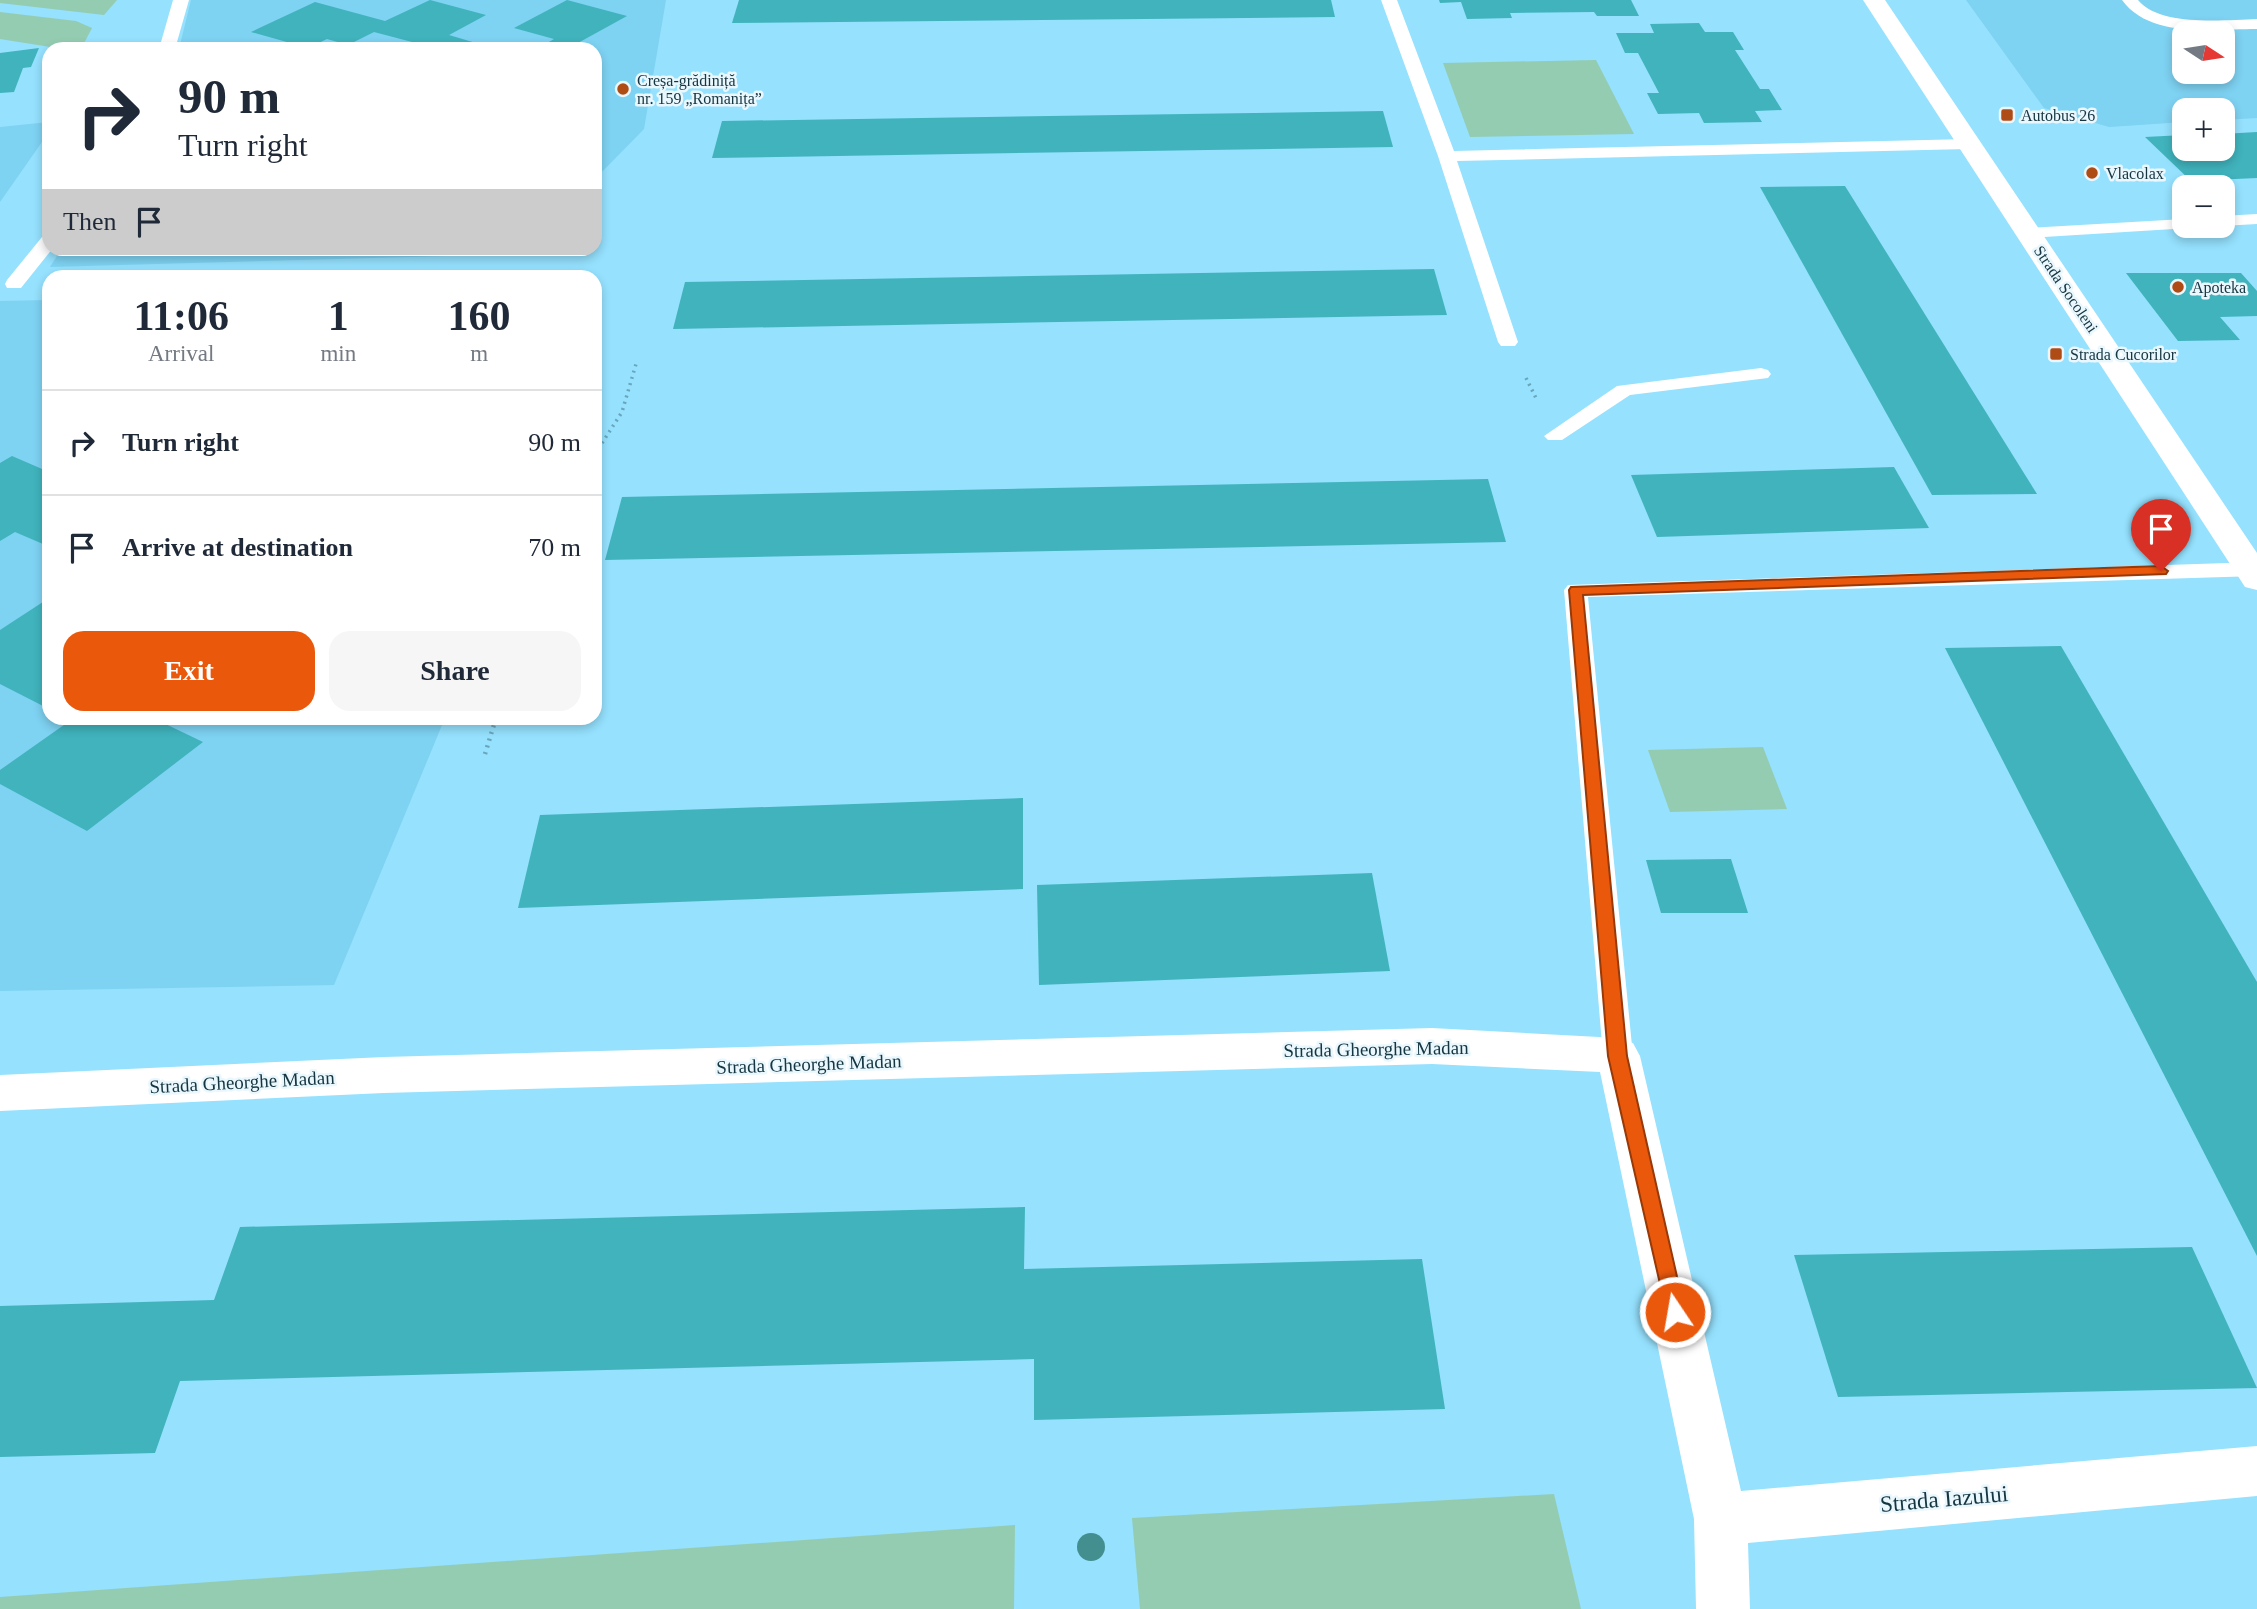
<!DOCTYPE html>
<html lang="en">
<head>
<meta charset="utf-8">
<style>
  :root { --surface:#fff; --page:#f6f6f7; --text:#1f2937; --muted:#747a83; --line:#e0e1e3; --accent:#ea580c }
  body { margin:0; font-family:Georgia,serif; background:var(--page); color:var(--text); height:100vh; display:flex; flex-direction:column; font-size:26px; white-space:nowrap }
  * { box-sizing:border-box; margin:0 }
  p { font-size:23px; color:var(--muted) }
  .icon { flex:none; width:38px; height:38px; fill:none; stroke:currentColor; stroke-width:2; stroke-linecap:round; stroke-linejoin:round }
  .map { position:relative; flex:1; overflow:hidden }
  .drawer { position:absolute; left:42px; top:270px; width:560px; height:455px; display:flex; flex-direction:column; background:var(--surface); border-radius:21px; box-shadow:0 4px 10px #0003 }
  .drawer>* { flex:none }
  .banner { position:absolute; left:42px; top:42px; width:560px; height:214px; border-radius:21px; box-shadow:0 4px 10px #0003; background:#fff; color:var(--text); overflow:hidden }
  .needle { width:46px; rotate:102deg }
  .tools { position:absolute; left:2172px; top:21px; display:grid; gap:14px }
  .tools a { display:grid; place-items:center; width:63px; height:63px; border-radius:14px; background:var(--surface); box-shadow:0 4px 10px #0003; font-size:35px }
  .pin { position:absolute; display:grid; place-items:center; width:60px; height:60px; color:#fff; margin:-72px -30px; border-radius:50% 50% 50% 0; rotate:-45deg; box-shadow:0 0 7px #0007 }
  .pin .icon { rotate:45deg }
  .me { position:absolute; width:77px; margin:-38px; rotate:348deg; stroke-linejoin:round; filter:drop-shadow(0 0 5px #0008) }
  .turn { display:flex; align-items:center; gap:24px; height:147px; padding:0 21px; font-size:32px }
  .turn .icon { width:91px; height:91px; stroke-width:2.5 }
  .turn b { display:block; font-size:49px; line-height:60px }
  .then { display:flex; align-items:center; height:66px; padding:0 21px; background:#0003; gap:14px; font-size:26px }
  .eta { display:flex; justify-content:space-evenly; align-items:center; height:119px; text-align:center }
  .eta b { font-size:42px; font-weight:600; line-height:49px }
  .action { display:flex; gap:14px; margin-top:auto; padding:14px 21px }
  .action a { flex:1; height:80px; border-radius:21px; background:var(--accent); color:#fff; font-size:28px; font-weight:600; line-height:80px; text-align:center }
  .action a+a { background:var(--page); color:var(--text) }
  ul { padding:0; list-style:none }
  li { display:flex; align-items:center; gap:21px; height:105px; padding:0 21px; border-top:2px solid var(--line) }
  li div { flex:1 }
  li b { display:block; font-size:26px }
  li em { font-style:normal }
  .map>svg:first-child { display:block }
  .built { fill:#7ed2f2; fill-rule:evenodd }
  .green { fill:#94ccb2 }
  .building { fill:#40b3bd }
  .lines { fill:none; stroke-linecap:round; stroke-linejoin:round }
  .path-far1 { stroke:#69a6bc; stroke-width:3.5; stroke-dasharray:2 4.5; stroke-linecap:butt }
  .path { stroke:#69a6bc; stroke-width:4.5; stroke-dasharray:2 5; stroke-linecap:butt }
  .service { fill:#fff; fill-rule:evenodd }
  .minor { fill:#fff; fill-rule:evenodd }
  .secondary { fill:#fff; fill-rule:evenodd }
  .tree { fill:#438e8e }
  .route { fill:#ea580c; stroke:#983908; stroke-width:2 }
  .poi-dot { fill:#af4c16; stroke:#eaf8fe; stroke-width:2.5 }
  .labels { text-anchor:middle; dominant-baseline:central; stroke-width:5; stroke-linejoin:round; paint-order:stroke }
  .far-poi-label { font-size:16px; fill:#153540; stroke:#eaf8fe; text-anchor:start }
  .far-street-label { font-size:16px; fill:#153540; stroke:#eaf8fe }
  .street-label { font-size:19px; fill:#153540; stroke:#eaf8fe }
  .near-street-label { font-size:23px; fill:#153540; stroke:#eaf8fe }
</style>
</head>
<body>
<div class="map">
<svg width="2257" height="1609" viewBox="0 0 2257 1609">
  <rect width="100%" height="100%" fill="#95e1fe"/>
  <g class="built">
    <polygon points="191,0 666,0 644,129 595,179 595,49 179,49"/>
    <path d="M1966,0H2257V118L2223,120L2222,110H2184V122L2109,127L2044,108ZM2184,33H2222V72H2184Z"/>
    <polygon points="49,122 49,132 0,202 0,127"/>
    <polygon points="62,248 527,248 527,249 521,254 50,267"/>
    <polygon points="49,300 49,718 445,718 334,985 0,991 0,301"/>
  </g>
  <g class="green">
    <polygon points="0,0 117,0 104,15 0,3"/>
    <polygon points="0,12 76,21 92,28 81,49 63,49 0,39"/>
    <polygon points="1596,60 1634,134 1470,137 1443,63"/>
    <polygon points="1763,747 1787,809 1670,812 1648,750"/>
    <polygon points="1554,1494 1581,1609 1140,1609 1132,1518"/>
    <polygon points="1015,1525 1014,1609 0,1609 0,1597"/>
  </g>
  <g class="building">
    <polygon points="430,0 486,15 449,35 496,49 400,49 412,42 374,32 348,45 327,39 308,48 251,32 315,2 385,21"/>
    <polygon points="567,0 627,16 567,49 537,49 554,39 514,28"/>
    <polygon points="739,0 1331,0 1335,17 732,23"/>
    <polygon points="1439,0 1631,0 1639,16 1597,16 1594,12 1510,13 1512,18 1467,19 1461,2 1440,3"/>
    <polygon points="1699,23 1705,32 1733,32 1744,50 1735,50 1760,89 1769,89 1782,110 1755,111 1762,122 1704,123 1699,113 1658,114 1647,93 1659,93 1638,53 1625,53 1616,33 1654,33 1650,24"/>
    <polygon points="39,48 31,67 23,68 14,92 0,93 0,53"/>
    <polygon points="1383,111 1393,147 712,158 722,121"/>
    <polygon points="2257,132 2257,178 2191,181 2145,137 2184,135 2184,149 2222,149 2222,134"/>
    <polygon points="1845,186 2037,494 1932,495 1760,187"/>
    <polygon points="1434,269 1447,315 673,329 685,282"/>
    <polygon points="2126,273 2241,273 2257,291 2257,316 2220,317 2240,340 2178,341"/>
    <polygon points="12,456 49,472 49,541 43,544 15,532 0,541 0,463"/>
    <polygon points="1894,467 1929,528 1657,537 1631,475"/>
    <polygon points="1488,479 1506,542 605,560 622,497"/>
    <polygon points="49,598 49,709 0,684 0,630"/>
    <polygon points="2061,646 2257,982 2257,1256 1945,648"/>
    <polygon points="66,718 153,718 203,742 87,831 0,784 0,770 71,720"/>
    <polygon points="1023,798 1023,889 518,908 540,815"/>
    <polygon points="1731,859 1748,913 1661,913 1646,860"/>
    <polygon points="1372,873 1390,971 1039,985 1037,885"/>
    <polygon points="1025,1207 1024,1269 1422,1259 1445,1409 1034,1420 1034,1359 180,1381 155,1453 0,1457 0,1306 214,1300 240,1227"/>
    <polygon points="2192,1247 2257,1388 1838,1397 1794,1255"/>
  </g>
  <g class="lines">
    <g class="path-far1">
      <polyline points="1526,378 1536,398"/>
      <polyline points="595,454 622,412 636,364"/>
    </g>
    <polyline class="path" points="485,754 496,718"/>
    <g class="service">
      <polygon points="173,0 189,0 175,49 159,49"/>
      <polygon points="1381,0 1397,0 1454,151 1968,139 1977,144 1968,149 1457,161 1518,342 1515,346 1501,346 1498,342 1438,156"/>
      <path d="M2122,0H2138C2160,27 2224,20 2257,19V29C2215,29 2150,39 2122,0Z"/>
      <polygon points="2257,214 2257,224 2222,226 2219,226 2222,226 2222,216"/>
      <polygon points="2184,219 2184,226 2192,226 2190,228 2028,238 2019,233 2028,228"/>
      <polygon points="49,235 49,248 53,248 21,288 7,288 5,284 7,280 42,237"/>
      <polygon points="1761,368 1768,370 1771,374 1768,378 1630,395 1562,440 1548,440 1544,436 1617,386"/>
      <polygon points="2257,562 2257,576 1588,597 1633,1056 1629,1065 1618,1068 1607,1065 1603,1056 1564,590 1568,585"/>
    </g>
    <polygon class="minor" points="1432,1028 1618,1038 1633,1043 1640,1056 1741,1491 2257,1446 2257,1496 1748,1543 1750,1609 1696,1609 1694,1519 1600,1072 1432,1064 384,1093 0,1111 0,1075 384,1057"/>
    <polygon class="secondary" points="1863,0 1885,0 2257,553 2257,590 2245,587"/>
  </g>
  <circle class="tree" cx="1091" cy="1547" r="14"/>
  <polygon class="route" points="2161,566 2168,571 2166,574 1583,595 1627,1056 1685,1312 1682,1319 1675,1322 1668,1319 1608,1056 1569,590 1571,587"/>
  <g class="poi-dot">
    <circle cx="623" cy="89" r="7"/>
    <rect x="2000" y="108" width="14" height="14" rx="3.5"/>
    <circle cx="2092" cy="173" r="7"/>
    <circle cx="2178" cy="287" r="7"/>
    <rect x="2049" y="347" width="14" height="14" rx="3.5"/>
  </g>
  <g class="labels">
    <g class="far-poi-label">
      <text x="637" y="80">Creșa-grădiniță<tspan x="637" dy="18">nr. 159 „Romanița”</tspan></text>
      <text x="2021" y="115">Autobus 26</text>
      <text x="2106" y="173">Vlacolax</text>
      <text x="2192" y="287">Apoteka</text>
      <text x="2070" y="354">Strada Cucorilor</text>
    </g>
    <g class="far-street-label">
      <text transform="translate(2066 289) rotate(56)">Strada Socoleni</text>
    </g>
    <g class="street-label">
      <text transform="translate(1376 1049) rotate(-1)">Strada Gheorghe Madan</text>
      <text transform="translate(809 1064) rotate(-2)">Strada Gheorghe Madan</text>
      <text transform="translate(242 1082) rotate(-3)">Strada Gheorghe Madan</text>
    </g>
    <g class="near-street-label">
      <text transform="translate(1944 1499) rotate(-5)">Strada Iazului</text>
    </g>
  </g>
</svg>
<div class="tools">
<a><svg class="needle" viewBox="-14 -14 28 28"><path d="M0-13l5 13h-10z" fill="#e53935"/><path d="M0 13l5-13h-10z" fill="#747a83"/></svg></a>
<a>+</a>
<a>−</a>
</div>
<div class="pin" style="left:2161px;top:571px;background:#d93025"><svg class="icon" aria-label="arrive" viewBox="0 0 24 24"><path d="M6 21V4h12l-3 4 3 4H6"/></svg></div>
<svg class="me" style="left:1675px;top:1312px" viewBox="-20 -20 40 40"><circle r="17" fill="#ea580c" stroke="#fff" stroke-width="3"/><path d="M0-11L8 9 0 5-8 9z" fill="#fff"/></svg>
<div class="banner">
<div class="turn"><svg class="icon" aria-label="right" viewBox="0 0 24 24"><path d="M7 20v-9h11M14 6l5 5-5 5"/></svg><div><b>90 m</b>Turn right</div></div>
<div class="then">Then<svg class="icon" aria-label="arrive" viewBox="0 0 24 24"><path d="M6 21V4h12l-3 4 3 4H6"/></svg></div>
</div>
<section class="drawer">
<div class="eta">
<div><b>11:06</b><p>Arrival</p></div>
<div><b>1</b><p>min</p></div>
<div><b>160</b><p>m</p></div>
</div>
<ul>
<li><svg class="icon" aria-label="right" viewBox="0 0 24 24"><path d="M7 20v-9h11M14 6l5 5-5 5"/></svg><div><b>Turn right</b></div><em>90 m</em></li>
<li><svg class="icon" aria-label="arrive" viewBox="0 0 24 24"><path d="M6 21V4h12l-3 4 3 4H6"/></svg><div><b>Arrive at destination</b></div><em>70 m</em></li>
</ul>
<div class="action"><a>Exit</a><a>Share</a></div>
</section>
</div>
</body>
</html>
